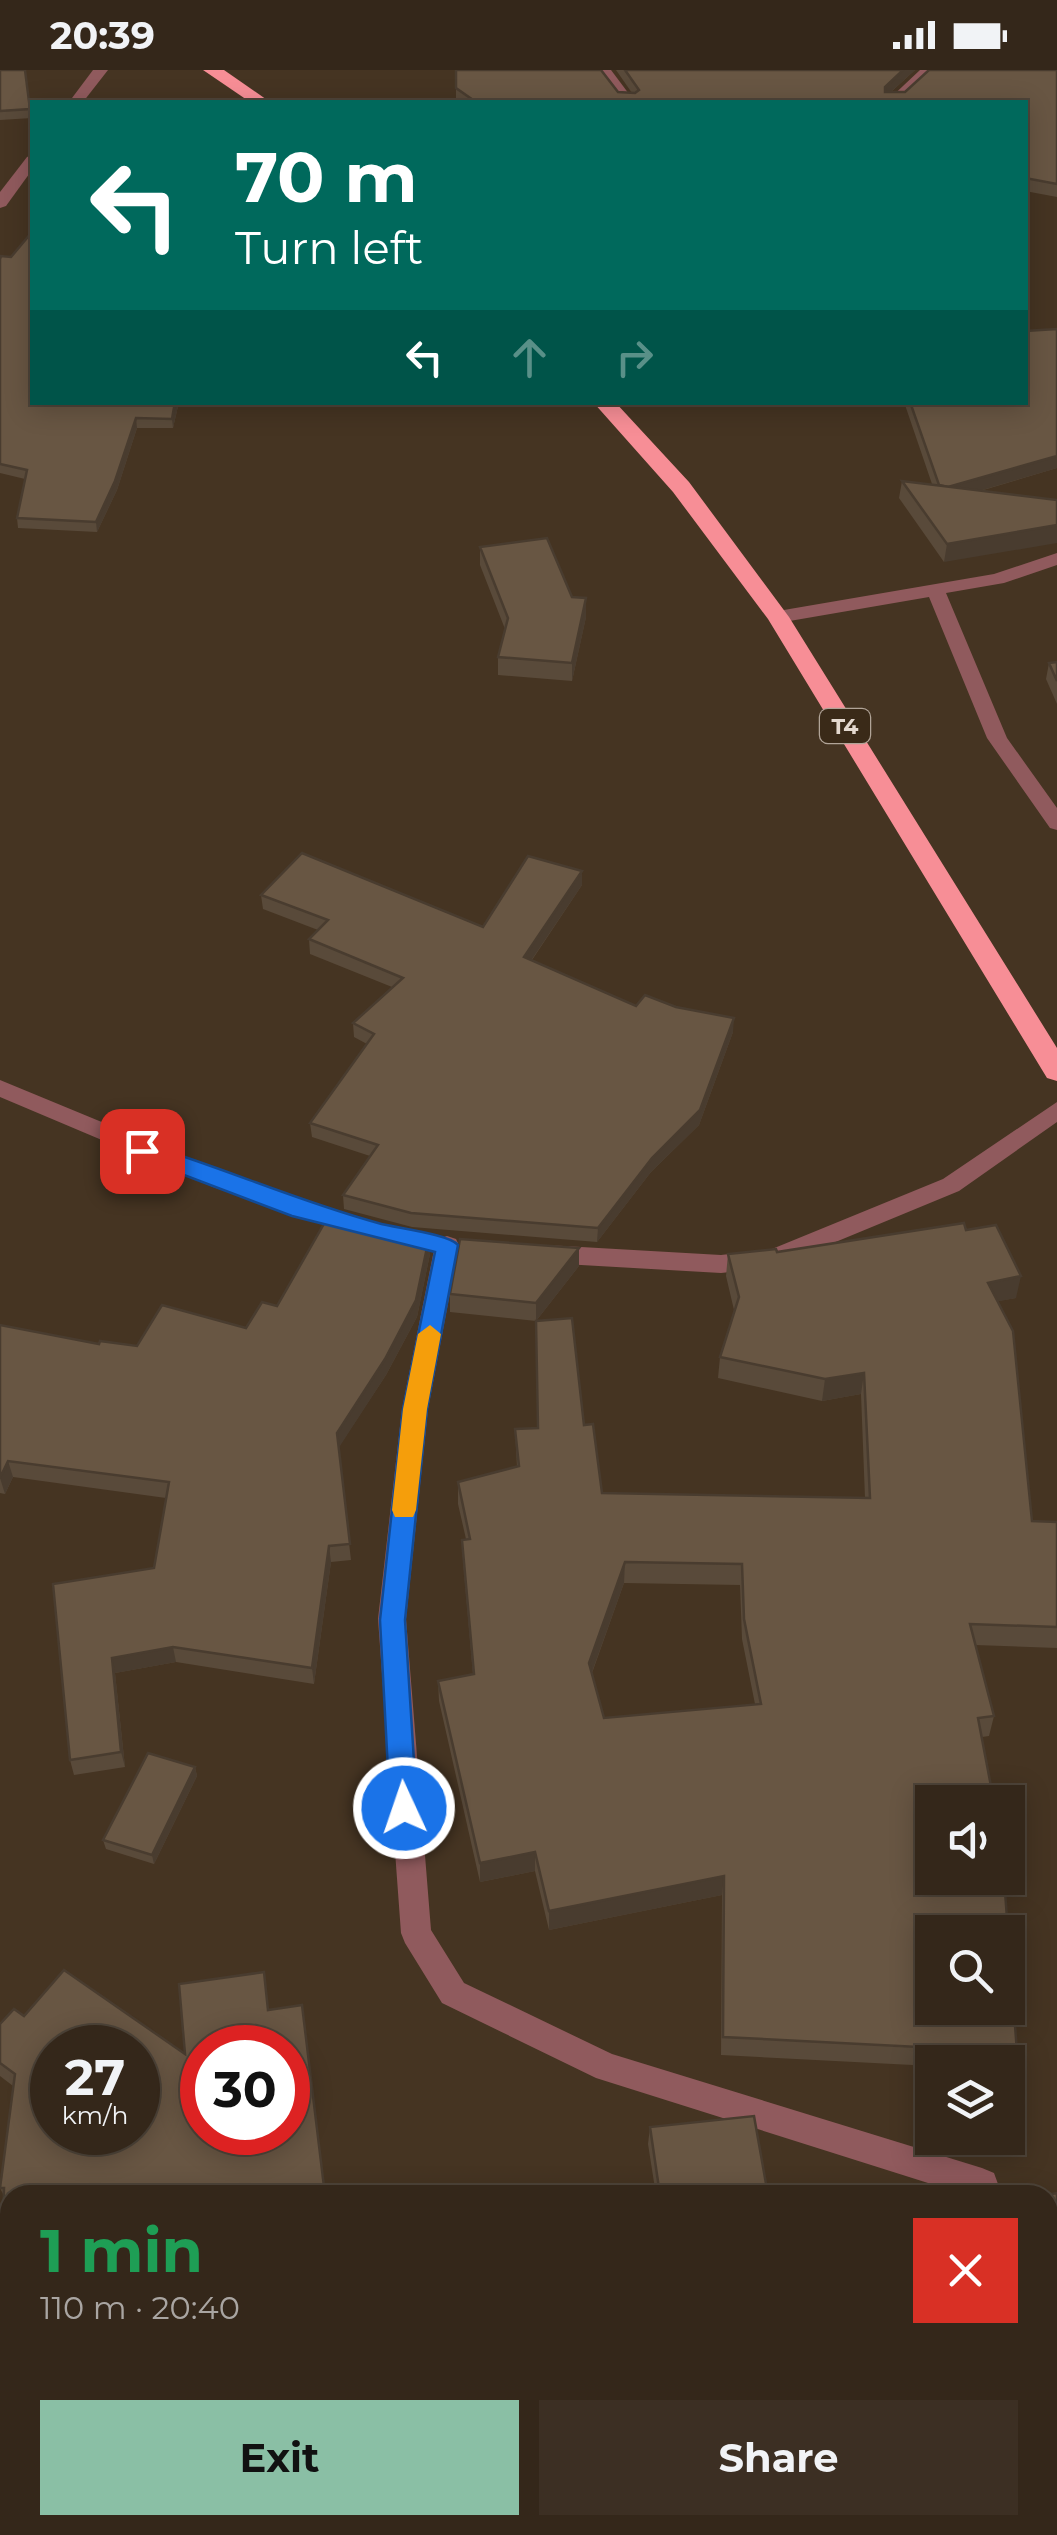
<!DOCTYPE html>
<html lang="en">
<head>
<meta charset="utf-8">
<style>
  :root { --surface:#34271a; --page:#3c2f23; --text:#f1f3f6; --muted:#a9a5a2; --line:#4e4439; --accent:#8abfa5 }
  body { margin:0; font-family:Montserrat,sans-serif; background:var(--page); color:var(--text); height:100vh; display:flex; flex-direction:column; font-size:38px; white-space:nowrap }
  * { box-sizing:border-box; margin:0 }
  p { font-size:32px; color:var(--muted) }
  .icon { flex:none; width:55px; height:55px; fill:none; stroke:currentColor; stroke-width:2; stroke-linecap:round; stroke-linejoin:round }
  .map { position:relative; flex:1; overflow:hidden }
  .details { position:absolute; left:0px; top:2115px; width:1058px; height:350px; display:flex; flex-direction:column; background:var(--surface); border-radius:30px 30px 0 0; box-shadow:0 5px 25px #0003,0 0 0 2px var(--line) }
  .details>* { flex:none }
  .top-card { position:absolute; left:30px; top:30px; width:998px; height:305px; border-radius:0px; box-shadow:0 5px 25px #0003,0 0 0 2px var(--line); background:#00695c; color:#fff; overflow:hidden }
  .controls { position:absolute; left:915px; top:1715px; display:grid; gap:20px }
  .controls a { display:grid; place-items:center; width:110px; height:110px; border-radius:0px; background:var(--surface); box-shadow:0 5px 25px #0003,0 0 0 2px var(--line); font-size:50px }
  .speed { position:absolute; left:30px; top:1955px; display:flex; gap:20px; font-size:50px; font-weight:700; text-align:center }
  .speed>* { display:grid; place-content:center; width:130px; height:130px; border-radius:50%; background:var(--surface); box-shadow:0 5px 25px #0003,0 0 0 2px var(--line); line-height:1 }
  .speed small { font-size:25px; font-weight:400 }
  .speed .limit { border:15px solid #d22; background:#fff; color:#111 }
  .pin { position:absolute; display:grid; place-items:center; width:85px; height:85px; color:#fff; margin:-42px; border-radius:20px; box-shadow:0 5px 15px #0006 }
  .me { position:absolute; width:110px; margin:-55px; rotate:357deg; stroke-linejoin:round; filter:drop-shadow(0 0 8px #0008) }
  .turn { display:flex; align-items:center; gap:35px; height:210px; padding:0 40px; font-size:45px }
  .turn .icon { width:130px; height:130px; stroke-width:2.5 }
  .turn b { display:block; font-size:70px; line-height:85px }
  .lanes { display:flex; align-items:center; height:95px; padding:0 40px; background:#0003; justify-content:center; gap:50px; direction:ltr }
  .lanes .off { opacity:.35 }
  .round { display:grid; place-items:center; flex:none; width:105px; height:105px; border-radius:0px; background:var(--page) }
  .summary { display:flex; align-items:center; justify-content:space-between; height:170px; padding:0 40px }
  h1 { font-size:60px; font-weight:700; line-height:75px; color:#1e9e55 }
  .action { display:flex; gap:20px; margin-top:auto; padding:20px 40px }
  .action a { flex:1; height:115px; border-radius:0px; background:var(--accent); color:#111; font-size:40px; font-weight:700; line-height:115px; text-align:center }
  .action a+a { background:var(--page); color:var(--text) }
  .status { display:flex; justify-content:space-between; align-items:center; height:70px; padding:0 50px; background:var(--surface); direction:ltr }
  .status svg { height:28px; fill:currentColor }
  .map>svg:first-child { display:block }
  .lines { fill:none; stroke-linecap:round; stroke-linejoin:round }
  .street { fill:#905a5d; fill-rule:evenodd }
  .highway { fill:#f78e96; fill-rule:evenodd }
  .wall { fill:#594a3a; fill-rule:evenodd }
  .shaded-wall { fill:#493c2f }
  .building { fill:#685643; stroke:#493c2f; stroke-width:2.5; fill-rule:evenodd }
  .route { fill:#1a73e8; stroke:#114b97; stroke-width:2.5 }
  .slow { fill:#f59e0b }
  .labels { text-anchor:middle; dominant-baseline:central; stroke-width:10; stroke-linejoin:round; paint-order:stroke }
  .shield { fill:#3a2a18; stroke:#b1a498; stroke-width:2.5 }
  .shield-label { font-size:22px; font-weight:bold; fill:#e4d9cf }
</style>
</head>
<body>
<div class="status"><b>20:39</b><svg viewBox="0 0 49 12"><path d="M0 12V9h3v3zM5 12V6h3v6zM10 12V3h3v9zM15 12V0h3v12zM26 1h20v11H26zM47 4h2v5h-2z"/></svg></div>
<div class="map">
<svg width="1057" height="2465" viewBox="0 0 1057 2465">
  <rect width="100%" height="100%" fill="#453422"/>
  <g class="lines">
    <g class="street">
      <polygon points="93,0 108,0 83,32 69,32"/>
      <polygon points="596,0 611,0 635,32 621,32"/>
      <polygon points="920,0 935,0 901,32 886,32"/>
      <polygon points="32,85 32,100 6,136 0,138 0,122 27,87"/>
      <polygon points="1057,483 1057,495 1004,513 946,523 1007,668 1057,738 1057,760 1050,758 987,668 929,527 778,553 768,547 778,541 994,504"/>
      <polygon points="0,1010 230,1105 368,1150 371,1156 359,1165 213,1117 0,1027"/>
      <polygon points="1057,1032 1057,1052 959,1121 775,1197 721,1203 546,1193 537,1190 534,1184 537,1178 546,1175 721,1185 772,1179 943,1109"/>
      <polygon points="447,1166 456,1169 459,1175 428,1339 406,1549 431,1860 464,1913 612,1984 982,2098 994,2103 998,2114 994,2125 966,2125 596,2008 442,1933 405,1873 401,1863 378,1549 402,1339 435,1175 438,1169"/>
    </g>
    <g class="highway">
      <polygon points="203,0 224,0 270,32 250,32"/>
      <polygon points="593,332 615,332 689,412 789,547 1057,978 1057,1011 1047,1008 768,549 673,422"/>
    </g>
  </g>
  <g class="wall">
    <polygon points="0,0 25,0 32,48 0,50"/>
    <polygon points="616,0 915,0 891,22 905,22 1057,0 1057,127 1025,121 1025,32 458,32 456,31 456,18 632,23"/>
    <polygon points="11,187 32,332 179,332 173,358 137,358 117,420 97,462 18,458 17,448 25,409 0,403 0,189"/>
    <polygon points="1057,259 1057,398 980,421 944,492 899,428 902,411 932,414 904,332 1025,332"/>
    <polygon points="480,477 572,527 586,547 572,611 498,605 498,587 505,559 480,495"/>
    <polygon points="1057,592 1057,634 1046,609 1049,593"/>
    <polygon points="582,801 582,815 532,890 636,936 733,962 699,1055 651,1102 597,1172 412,1157 344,1139 343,1125 370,1086 312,1067 310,1053 367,974 354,967 353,953 392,917 310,884 309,869 318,860 263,839 261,825 483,857"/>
    <path d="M966,1160L1016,1228L998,1231L1032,1451L1057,1452V1578L975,1575L994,1646L989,1666L982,1667L1017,1982L1011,2000L1008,1999V1992H932V1996L721,1985L722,1825L549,1860L535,1801L480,1812L439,1631L438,1611L473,1604L463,1491L462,1470L466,1469L458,1434V1412L517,1397L515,1359L538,1358L536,1251L450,1242V1224L579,1196L536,1251L584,1355L602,1423L865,1428L861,1324L822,1331L718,1308L720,1287L734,1240L726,1206L728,1184L777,1182ZM624,1513L740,1515L742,1569L755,1634L604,1648L592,1603Z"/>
    <polygon points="429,1168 430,1184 417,1247 386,1305 338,1378 351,1490 331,1492 314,1614 176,1592 115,1603 125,1697 74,1705 70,1690 154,1498 166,1428 13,1407 5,1424 0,1423 0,1255 99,1274 137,1276 246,1258 277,1236"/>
    <polygon points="195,1697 197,1706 154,1794 106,1779 103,1770"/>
    <polygon points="268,1919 10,2125 10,2275 5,2275 0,2263 4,2126 0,2118 13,2016 0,2006 0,1954 24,1946 185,1984"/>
    <polygon points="650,2057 768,2125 656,2125 648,2074"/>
    <polygon points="1057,2123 1057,2224 1048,2198 1048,2125"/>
    <polygon points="1057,2298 1057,2465 901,2465 899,2455 1048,2455"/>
  </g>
  <g class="shaded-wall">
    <polygon points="903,0 915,0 883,29 885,17"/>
    <polygon points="175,332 179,332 173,358 172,349"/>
    <polygon points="136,348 137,358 117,420 97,462 96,452"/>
    <polygon points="1057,386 1057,398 938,433 940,419"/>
    <polygon points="1057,455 1057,473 944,492 947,474"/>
    <polygon points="586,528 586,547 572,611 572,593"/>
    <polygon points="582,801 582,815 524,901 524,887"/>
    <polygon points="734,948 733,962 699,1055 651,1102 597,1172 598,1158"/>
    <polygon points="429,1168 430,1184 417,1247 386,1305 338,1379 337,1363"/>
    <polygon points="579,1178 579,1196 536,1251 536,1233"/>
    <polygon points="1021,1206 1016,1228 984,1234 988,1213"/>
    <polygon points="864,1303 861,1324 822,1331 825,1309"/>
    <polygon points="8,1391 13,1407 5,1424 0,1408"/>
    <polygon points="329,1476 331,1492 314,1614 312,1598"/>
    <polygon points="625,1492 624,1513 588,1613 589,1593"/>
    <polygon points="173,1577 176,1592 115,1603 125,1697 121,1682 112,1588"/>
    <polygon points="195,1697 197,1706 154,1794 152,1785"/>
    <polygon points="535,1782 535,1801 480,1812 480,1793"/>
    <polygon points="724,1806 722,1825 549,1860 549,1841"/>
  </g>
  <g class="building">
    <polygon points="0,0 25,0 30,39 0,41"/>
    <polygon points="456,0 601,0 618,22 635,23 639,20 625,0 903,0 885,17 885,22 905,22 929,0 1057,0 1057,114 1025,108 1025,32 476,32 456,18"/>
    <polygon points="32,162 32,332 175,332 172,349 136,348 115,411 96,452 17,448 27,400 0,394 0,189 1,186 11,187"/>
    <polygon points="1057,259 1057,386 948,417 939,415 910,332 1025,332 1025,261"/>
    <polygon points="902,411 1057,430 1057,455 947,474"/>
    <polygon points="547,468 572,527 586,528 572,593 498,587 508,548 480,477"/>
    <polygon points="1057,592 1057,611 1049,593"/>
    <polygon points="302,783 483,857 528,786 582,801 524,887 636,936 645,925 676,937 734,948 700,1040 652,1088 598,1158 411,1143 343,1125 378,1075 310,1053 374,964 353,953 403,908 309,869 328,850 261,825"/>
    <polygon points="329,1145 429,1168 416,1230 385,1289 337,1363 350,1474 329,1476 312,1598 173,1577 112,1588 121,1682 70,1690 53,1514 154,1498 169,1412 8,1391 0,1408 0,1255 99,1274 100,1271 137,1276 162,1235 246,1258 262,1232 277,1236"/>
    <path d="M964,1153L966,1160L996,1155L1021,1206L988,1213L1013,1261L1032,1451L1057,1452V1557L970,1554L994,1646L978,1648L994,1732H932V1808H1004L1017,1982L723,1967L724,1806L549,1841L535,1782L480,1793L438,1611L474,1604L462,1470L470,1469L458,1412L519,1396L515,1359L538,1358L536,1251L572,1248L584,1355L593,1354L602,1423L870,1428L864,1303L825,1309L720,1287L739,1227L728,1184L776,1179L777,1182ZM625,1492L742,1494L744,1549L761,1634L604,1648L589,1593ZM932,1862H1008V1938H932Z"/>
    <polygon points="460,1169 579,1178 536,1233 450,1224"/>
    <polygon points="148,1683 195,1697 152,1785 103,1770"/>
    <path d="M64,1900L185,1984L179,1914L264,1902L268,1940L302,1935L325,2125H10V2259L0,2260L4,2118H0L15,2004L0,1993V1954L14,1939L24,1946ZM52,1978H138V2062H52ZM202,1978H288V2062H202Z"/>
    <polygon points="754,2046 768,2125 660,2125 650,2057"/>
    <polygon points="1057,2123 1057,2190 1048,2165 1047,2125"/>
    <polygon points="1057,2298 1057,2457 1011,2465 909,2465 907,2455 1048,2455 1048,2299"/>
    <polygon points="399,2455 601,2455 601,2465 398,2465"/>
  </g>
  <path class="route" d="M142,1073C222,1097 297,1131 378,1153C395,1158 450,1164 458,1175L427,1339L405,1550L417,1738L413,1746L404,1750L394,1746L390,1738L380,1550L403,1339L435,1182L292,1146L134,1086L131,1081Z"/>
  <polygon class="slow" points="430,1255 441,1264 427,1339 416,1440 413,1447 395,1447 392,1440 403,1339 418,1264"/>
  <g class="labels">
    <rect class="shield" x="820" y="639" width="50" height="34" rx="8"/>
    <g class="shield-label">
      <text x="845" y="656">T4</text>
    </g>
  </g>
</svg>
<div class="controls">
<a><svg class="icon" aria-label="sound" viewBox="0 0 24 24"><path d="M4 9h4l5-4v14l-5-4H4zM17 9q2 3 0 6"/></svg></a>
<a><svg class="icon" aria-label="search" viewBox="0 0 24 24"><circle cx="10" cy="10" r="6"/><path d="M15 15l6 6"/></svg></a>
<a><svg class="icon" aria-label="layers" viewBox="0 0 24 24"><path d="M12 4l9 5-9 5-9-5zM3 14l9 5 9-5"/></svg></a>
</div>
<div class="speed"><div>27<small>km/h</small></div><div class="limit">30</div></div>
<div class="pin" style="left:142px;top:1081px;background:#d93025"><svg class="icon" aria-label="arrive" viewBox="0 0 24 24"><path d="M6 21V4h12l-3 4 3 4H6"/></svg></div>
<svg class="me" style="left:404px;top:1738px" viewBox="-20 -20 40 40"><circle r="17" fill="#1a73e8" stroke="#fff" stroke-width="3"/><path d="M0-11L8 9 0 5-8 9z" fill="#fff"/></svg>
<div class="top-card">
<div class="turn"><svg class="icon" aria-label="left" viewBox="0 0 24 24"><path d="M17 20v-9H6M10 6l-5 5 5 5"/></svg><div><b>70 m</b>Turn left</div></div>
<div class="lanes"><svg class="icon" aria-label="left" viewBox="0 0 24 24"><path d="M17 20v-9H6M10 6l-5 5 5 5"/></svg><svg class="icon off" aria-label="ahead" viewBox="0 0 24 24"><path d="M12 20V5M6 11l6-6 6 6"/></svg><svg class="icon off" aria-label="right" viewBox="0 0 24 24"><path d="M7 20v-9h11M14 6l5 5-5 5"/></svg></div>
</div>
<section class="details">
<div class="summary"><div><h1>1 min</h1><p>110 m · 20:40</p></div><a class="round" style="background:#d93025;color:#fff"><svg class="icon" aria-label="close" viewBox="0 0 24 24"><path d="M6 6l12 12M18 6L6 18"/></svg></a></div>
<div class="action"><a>Exit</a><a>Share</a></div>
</section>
</div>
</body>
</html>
